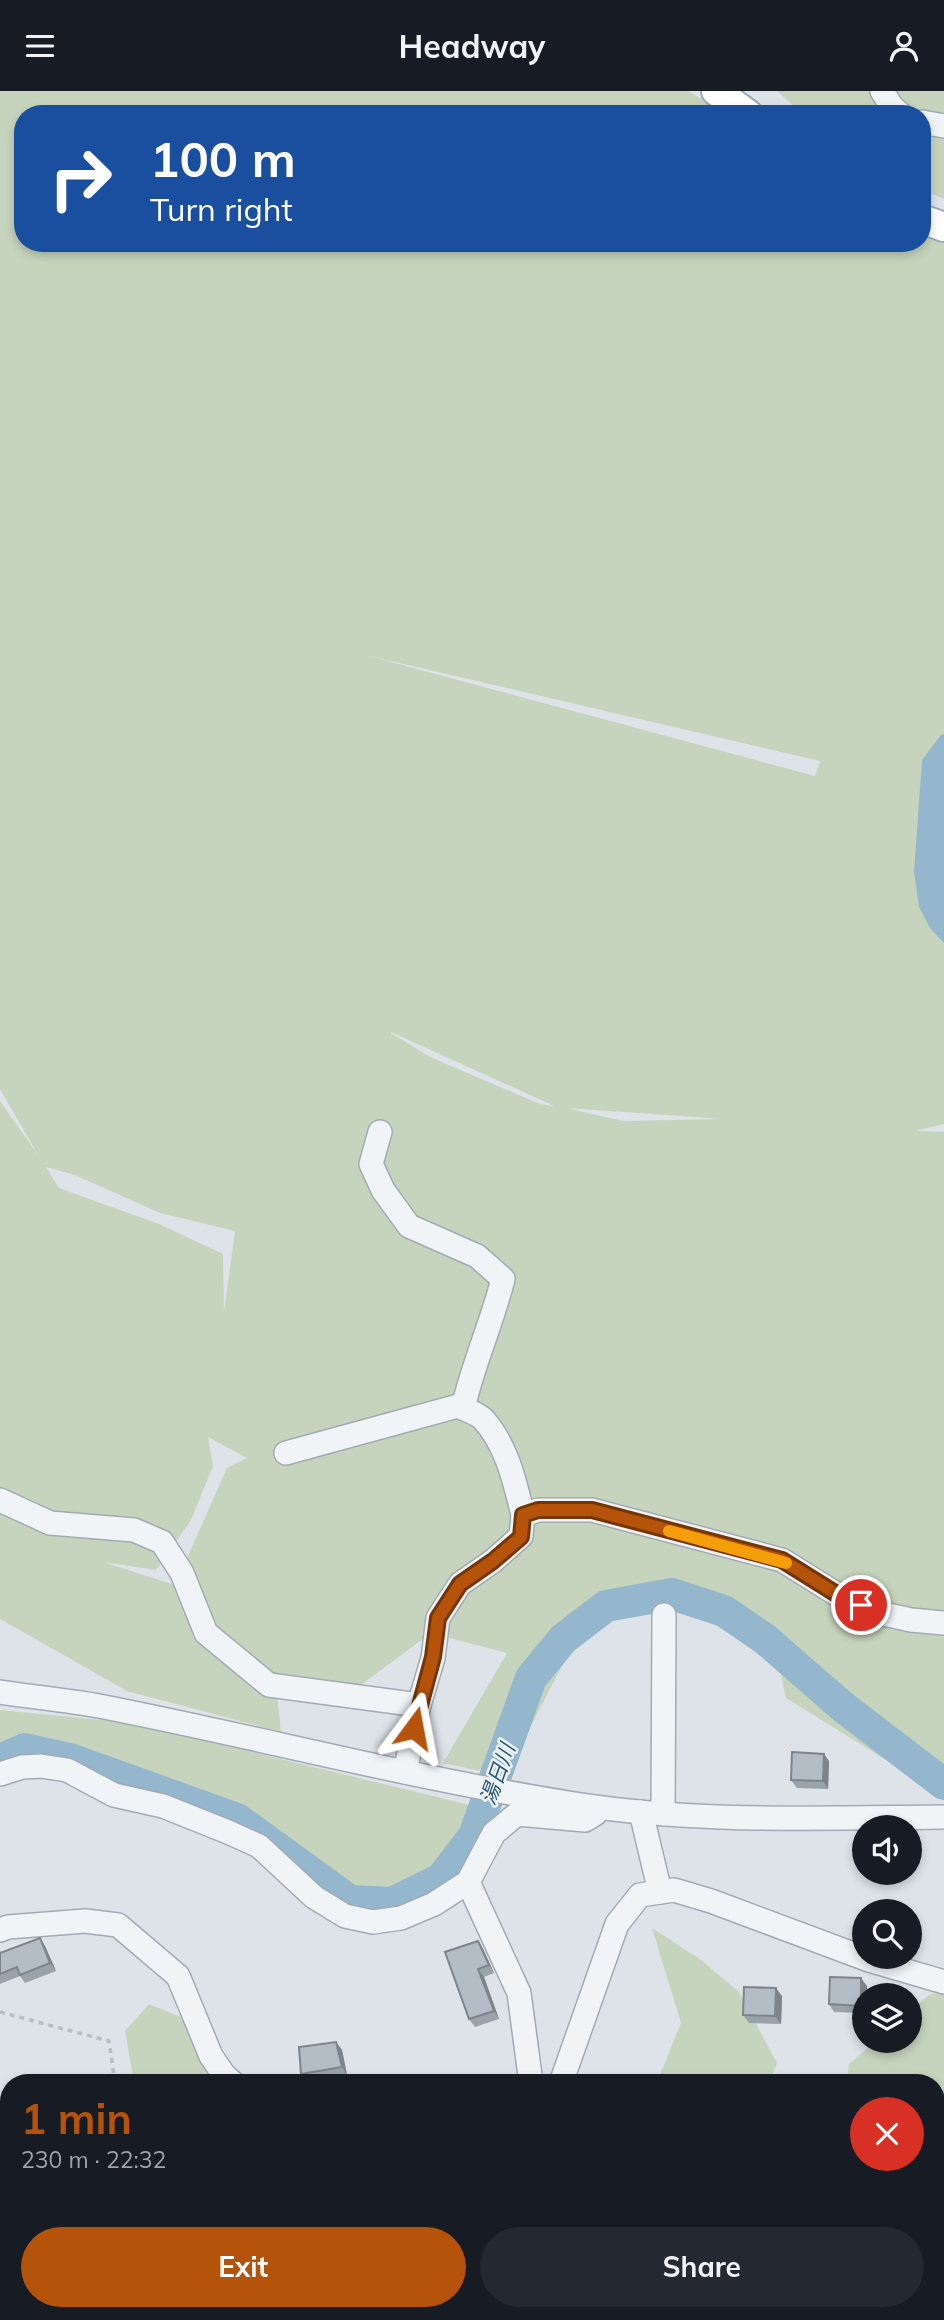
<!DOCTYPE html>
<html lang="en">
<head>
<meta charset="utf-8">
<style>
  :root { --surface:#171b24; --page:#242831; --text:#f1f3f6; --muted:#9ea1a6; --accent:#b45309 }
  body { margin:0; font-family:Mulish,"Noto Sans JP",sans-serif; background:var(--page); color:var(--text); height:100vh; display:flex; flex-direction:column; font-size:26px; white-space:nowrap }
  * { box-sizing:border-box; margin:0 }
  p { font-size:23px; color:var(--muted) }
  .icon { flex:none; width:38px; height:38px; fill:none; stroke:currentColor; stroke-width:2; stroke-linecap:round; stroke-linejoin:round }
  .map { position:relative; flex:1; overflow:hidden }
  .sheet { position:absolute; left:0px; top:1983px; width:945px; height:247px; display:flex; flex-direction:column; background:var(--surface); border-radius:28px 28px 0 0; box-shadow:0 4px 10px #0003 }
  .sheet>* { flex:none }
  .guide { position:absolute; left:14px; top:14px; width:917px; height:147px; border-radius:28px; box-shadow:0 4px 10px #0003; background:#1a4fa0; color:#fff; overflow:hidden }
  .fabs { position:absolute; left:852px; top:1724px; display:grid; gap:14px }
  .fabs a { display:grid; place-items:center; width:70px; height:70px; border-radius:50%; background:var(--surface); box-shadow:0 4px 10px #0003; font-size:35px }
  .pin { position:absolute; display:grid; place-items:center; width:60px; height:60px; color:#fff; margin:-30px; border:4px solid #fff; border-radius:50%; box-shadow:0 2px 7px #0007 }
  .me { position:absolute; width:77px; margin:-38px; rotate:13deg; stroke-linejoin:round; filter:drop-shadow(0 0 5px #0008) }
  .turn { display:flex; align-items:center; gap:24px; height:147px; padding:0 21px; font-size:32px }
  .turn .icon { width:91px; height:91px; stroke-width:2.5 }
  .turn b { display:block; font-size:49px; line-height:60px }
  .round { display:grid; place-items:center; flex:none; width:74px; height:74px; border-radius:37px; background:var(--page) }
  .head { display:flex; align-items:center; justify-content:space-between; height:119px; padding:0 21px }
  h1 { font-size:42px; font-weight:700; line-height:52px; color:var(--accent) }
  .primary-button { display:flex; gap:14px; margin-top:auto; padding:14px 21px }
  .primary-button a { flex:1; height:80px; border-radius:42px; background:var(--accent); color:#fff; font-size:28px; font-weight:700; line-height:80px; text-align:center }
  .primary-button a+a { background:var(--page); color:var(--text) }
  header { display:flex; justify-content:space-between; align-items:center; height:91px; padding:0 21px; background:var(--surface); font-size:32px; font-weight:700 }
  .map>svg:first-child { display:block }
  .green { fill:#c6d4be; fill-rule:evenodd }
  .water { fill:#94b7cd }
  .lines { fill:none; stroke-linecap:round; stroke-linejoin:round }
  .river { stroke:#94b7cd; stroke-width:32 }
  .minor-casing { stroke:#a2abb3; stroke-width:26 }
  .major-casing { stroke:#9ca9b6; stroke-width:32 }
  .path { stroke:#b8bec4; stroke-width:3.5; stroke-dasharray:5 5; stroke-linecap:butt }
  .minor { stroke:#f1f4f7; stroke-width:23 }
  .major { stroke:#fff; stroke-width:28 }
  .wall { fill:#9ba3aa }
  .shaded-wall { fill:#7e848b }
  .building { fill:#b4bdc6; stroke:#7e848b; stroke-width:2 }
  .route-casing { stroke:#753606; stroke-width:18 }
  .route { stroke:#b45309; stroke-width:12 }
  .slow { stroke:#f59e0b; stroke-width:12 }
  .labels { text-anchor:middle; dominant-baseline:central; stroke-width:5; stroke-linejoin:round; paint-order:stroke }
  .water-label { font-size:21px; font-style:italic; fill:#2b5879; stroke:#edf2f6 }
</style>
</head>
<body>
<header><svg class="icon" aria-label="menu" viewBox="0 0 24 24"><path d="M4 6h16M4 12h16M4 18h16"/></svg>Headway<svg class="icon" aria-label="person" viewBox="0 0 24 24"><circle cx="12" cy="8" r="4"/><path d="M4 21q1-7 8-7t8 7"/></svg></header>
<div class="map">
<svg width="944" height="2229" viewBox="0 0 944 2229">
  <rect width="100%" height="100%" fill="#dde3e9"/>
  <g class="green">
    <path d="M0,0H688L728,23H23V152H922V134L944,146V1033L916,1040L944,1041V1705L786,1607L777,1566L672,1503L619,1513L565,1569L505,1685L443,1672L507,1562L431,1542L346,1605L277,1603L281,1641L127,1600L0,1528V1010L38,1064L0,998ZM369,565L820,670V671L815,685ZM391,942V941L554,1015L540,1013L430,966ZM566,1017L723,1028H724L623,1030ZM46,1076L75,1084L160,1122L235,1140L224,1221L223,1163L159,1133L59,1097ZM208,1346L247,1367L227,1377L175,1494L103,1471L156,1479L191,1429L213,1375Z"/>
    <polygon points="777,0 944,0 944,108 922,99 922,23 803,23"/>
    <polygon points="0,1619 132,1632 474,1715 446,1765 405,1797 350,1802 309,1766 232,1717 80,1657 21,1642 0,1653"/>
    <polygon points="652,1837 701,1869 739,1901 777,1972 769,1991 657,1991 681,1932"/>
    <polygon points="944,1900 944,2229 307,2229 308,2221 936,2221 936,1992 847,1991 849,1973 876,1950 910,1950 910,1920 929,1904"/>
    <polygon points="149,1913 185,1928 225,1991 134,1991 125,1940"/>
    <polygon points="9,2021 9,2103 0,2111 0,2022"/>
    <polygon points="0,2142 9,2144 9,2221 269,2221 270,2229 0,2229"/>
  </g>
  <polygon class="water" points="944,643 944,852 930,837 919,816 914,781 922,669 941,644"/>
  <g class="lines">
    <polyline class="river" points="0,1669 25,1658 70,1668 237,1728 350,1810 392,1812 441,1788 474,1745 531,1587 563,1548 606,1515 672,1503 724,1520 765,1548 843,1616 944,1693"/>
    <g class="minor-casing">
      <g id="minor">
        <polyline points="882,0 892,16 900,23"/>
        <polyline points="922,31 944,35"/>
        <path d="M380,1041L371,1073L383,1099L409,1135L477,1165L503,1188C492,1232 473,1273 463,1317"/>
        <path d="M286,1362L458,1315C466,1319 477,1322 483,1328C507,1354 515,1392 523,1424"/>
        <polyline points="0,1409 50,1432 134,1439 162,1451 182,1482 206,1542 269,1594 419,1614"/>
        <path d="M0,1601C33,1606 67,1609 99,1615C258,1646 415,1688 575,1713C697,1732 821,1727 944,1726"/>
        <polyline points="405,1681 419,1614 433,1567 438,1527 460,1493 493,1470 521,1445 523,1424 538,1419 592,1419 782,1469 838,1504 884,1523 911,1529 944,1532"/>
        <polyline points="0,1683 22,1676 41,1675 67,1679 114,1704 163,1715 228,1741 259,1755 314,1806 345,1825 373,1831 401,1827 434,1813 468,1791 519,1902 531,1992"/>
        <polyline points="641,1721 660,1801"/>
        <polyline points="663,1723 664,1524"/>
        <polyline points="468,1791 494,1742 517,1723 585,1729 595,1723"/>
        <polyline points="0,1839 8,1836 85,1830 118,1834 178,1885 211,1965 224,1984 233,1992"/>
        <polyline points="561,1992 617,1833 640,1804 674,1799 711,1810 869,1869 944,1891"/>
      </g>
    </g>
    <g class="major-casing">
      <g id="major">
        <polyline points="716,0 748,23"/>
        <polyline points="922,128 944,136"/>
      </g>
    </g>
    <g class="path">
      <polyline points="0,1921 109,1950 115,1992"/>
      <polyline points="196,2221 197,2229"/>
    </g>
    <use href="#minor" class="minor"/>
    <use href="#major" class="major"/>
  </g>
  <g class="wall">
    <polygon points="829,1670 828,1698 797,1697 791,1689"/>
    <polygon points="478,1850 483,1858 494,1882 484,1886 499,1928 475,1936 469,1928"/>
    <polygon points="45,1855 56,1880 25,1892 20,1885 0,1893 0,1860 2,1862"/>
    <polygon points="867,1895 867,1904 864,1904 864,1922 834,1921 829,1913"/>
    <polygon points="782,1905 781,1933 749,1932 743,1924"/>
    <polygon points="336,1951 342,1959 347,1984 306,1991 301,1983"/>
  </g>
  <g class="shaded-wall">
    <polygon points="824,1663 829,1670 828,1698 823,1690"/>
    <polygon points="40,1847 45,1855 56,1880 50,1872"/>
    <polygon points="478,1850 483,1858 494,1882 489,1874"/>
    <polygon points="478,1878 484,1886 499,1928 494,1920"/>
    <polygon points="861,1887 867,1895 867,1904 864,1904 864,1920 861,1915"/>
    <polygon points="776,1897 782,1905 781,1933 775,1925"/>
    <polygon points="336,1951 342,1959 347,1984 342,1976"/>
  </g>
  <g class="building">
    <polygon points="792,1661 824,1663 823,1690 791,1689"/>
    <polygon points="40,1847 50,1872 20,1884 17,1876 0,1883 0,1862"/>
    <polygon points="478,1850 489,1874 478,1878 494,1920 469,1928 445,1861"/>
    <polygon points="830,1886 861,1887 861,1915 829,1913"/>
    <polygon points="744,1896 776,1897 775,1925 743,1924"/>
    <polygon points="336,1951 342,1976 301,1983 299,1956"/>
  </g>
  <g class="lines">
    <g class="route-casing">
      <polyline id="route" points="414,1637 433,1566 438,1527 460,1493 493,1470 521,1446 523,1424 538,1419 592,1419 782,1469 838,1504 861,1514"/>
    </g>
    <use href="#route" class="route"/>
    <polyline class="slow" points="669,1440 786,1472"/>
  </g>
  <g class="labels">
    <g class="water-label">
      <text transform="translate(497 1683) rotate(-70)">湯日川</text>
    </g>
  </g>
</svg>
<div class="fabs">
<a><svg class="icon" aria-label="sound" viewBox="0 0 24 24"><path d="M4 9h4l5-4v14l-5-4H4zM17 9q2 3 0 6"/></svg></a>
<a><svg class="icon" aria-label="search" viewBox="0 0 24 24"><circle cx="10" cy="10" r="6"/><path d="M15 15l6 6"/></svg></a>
<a><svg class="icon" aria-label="layers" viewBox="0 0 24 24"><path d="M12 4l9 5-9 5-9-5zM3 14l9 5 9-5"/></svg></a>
</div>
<div class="pin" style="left:861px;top:1514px;background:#d93025"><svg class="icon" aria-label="arrive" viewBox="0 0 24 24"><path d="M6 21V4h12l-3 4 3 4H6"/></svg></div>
<svg class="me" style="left:414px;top:1637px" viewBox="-20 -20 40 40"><path d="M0-17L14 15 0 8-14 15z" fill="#b45309" stroke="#fff" stroke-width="4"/></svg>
<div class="guide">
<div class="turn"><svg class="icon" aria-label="right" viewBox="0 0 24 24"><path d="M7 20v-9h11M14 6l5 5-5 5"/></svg><div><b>100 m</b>Turn right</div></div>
</div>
<section class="sheet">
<div class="head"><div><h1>1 min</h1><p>230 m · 22:32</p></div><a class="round" style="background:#d93025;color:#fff"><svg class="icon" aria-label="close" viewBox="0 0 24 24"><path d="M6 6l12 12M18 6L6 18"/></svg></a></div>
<div class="primary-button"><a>Exit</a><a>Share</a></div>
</section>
</div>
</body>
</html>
